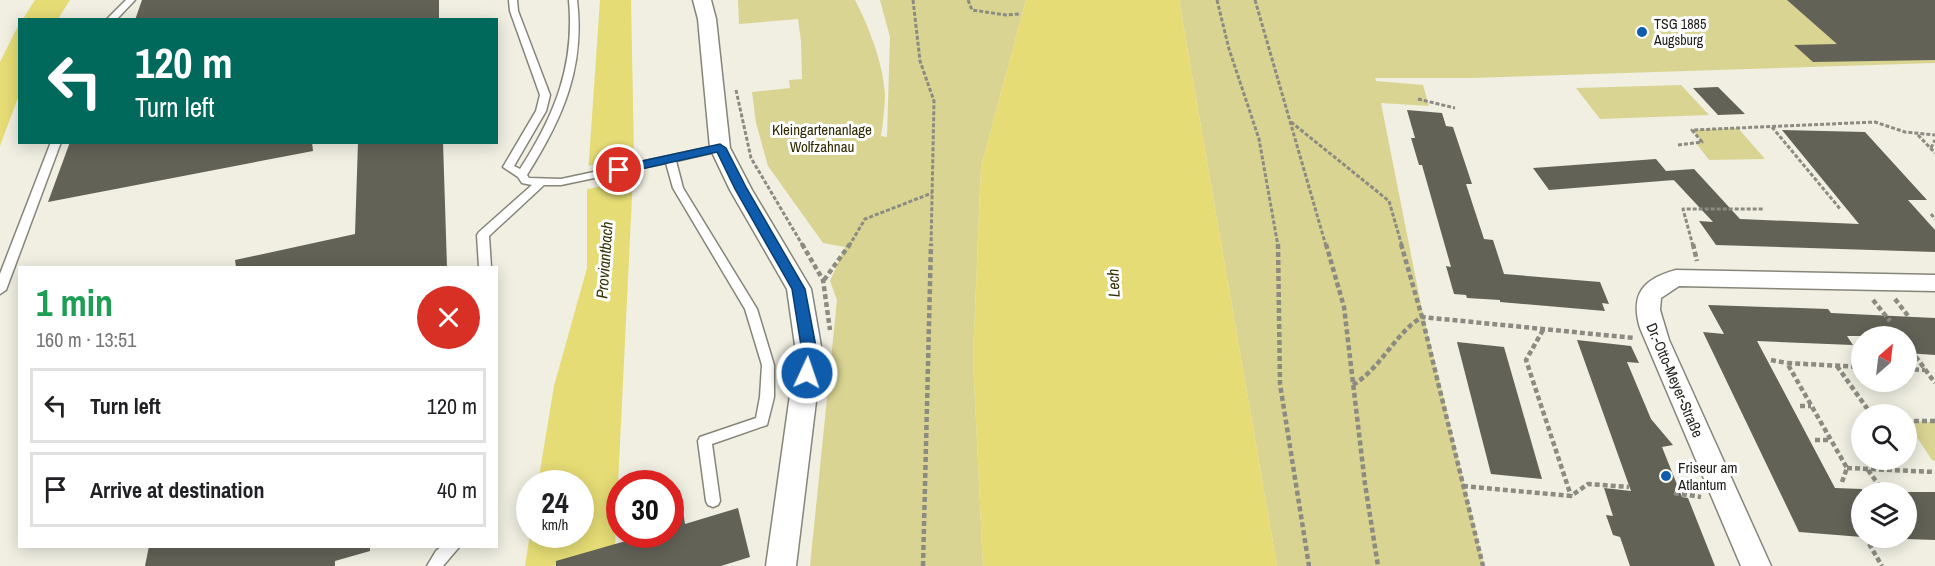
<!DOCTYPE html>
<html lang="en">
<head>
<meta charset="utf-8">
<style>
  :root { --surface:#fff; --page:#f6f6f6; --text:#202124; --muted:#757577; --line:#e0e0e0 }
  body { margin:0; font-family:"Archivo Narrow",sans-serif; background:var(--page); color:var(--text); height:100vh; display:flex; flex-direction:column; font-size:22px; white-space:nowrap }
  * { box-sizing:border-box; margin:0 }
  p { font-size:20px; color:var(--muted) }
  .icon { flex:none; width:33px; height:33px; fill:none; stroke:currentColor; stroke-width:2; stroke-linecap:round; stroke-linejoin:round }
  .map { position:relative; flex:1; overflow:hidden }
  .panel { position:absolute; left:18px; top:266px; width:480px; height:282px; display:flex; flex-direction:column; background:var(--surface); border-radius:0px; box-shadow:0 3px 15px #0003 }
  .panel>* { flex:none }
  .hud { position:absolute; left:18px; top:18px; width:480px; height:126px; border-radius:0px; box-shadow:0 3px 15px #0003; background:#00695c; color:#fff; overflow:hidden }
  .needle { width:39px; rotate:28deg }
  .buttons { position:absolute; left:1851px; top:326px; display:grid; gap:12px }
  .buttons a { display:grid; place-items:center; width:66px; height:66px; border-radius:50%; background:var(--surface); box-shadow:0 3px 15px #0003; font-size:30px }
  .speed { position:absolute; left:516px; top:470px; display:flex; gap:12px; font-size:30px; font-weight:700; text-align:center }
  .speed>* { display:grid; place-content:center; width:78px; height:78px; border-radius:50%; background:var(--surface); box-shadow:0 3px 15px #0003; line-height:1 }
  .speed small { font-size:15px; font-weight:400 }
  .speed .limit { border:9px solid #d22; background:#fff; color:#111 }
  .pin { position:absolute; display:grid; place-items:center; width:51px; height:51px; color:#fff; margin:-26px; border:3px solid #fff; border-radius:50%; box-shadow:0 2px 6px #0007 }
  .me { position:absolute; width:66px; margin:-33px; rotate:3deg; stroke-linejoin:round; filter:drop-shadow(0 0 4px #0008) }
  .turn { display:flex; align-items:center; gap:21px; height:126px; padding:0 18px; font-size:27px }
  .turn .icon { width:78px; height:78px; stroke-width:2.5 }
  .turn b { display:block; font-size:42px; line-height:51px }
  .round { display:grid; place-items:center; flex:none; width:63px; height:63px; border-radius:32px; background:var(--page) }
  .summary { display:flex; align-items:center; justify-content:space-between; height:102px; padding:0 18px }
  h1 { font-size:36px; font-weight:800; line-height:45px; color:#1e9e55 }
  ul { padding:0; list-style:none }
  li { display:flex; align-items:center; gap:18px; height:75px; margin:0 12px 9px; padding:0 6px; border:3px solid var(--line); border-radius:0px }
  li div { flex:1 }
  li b { display:block; font-size:22px }
  li em { font-style:normal }
  .map>svg:first-child { display:block }
  .green { fill:#d9d492 }
  .water { fill:#e5dc75 }
  .pier { fill:#f0efe2 }
  .building { fill:#636257 }
  .lines { fill:none; stroke-linecap:round; stroke-linejoin:round }
  .service-casing { stroke:#868579; stroke-width:3 }
  .minor-casing { stroke:#868579; stroke-width:3 }
  .path-far1 { stroke:#8c8b82; stroke-width:3; stroke-dasharray:4 2; stroke-linecap:butt }
  .path { stroke:#8c8b82; stroke-width:4.5; stroke-dasharray:5 3; stroke-linecap:butt }
  .service { fill:#fff; fill-rule:evenodd }
  .minor { fill:#fff; fill-rule:evenodd }
  .route { fill:#0e5cab; stroke:#093c6f; stroke-width:1.5 }
  .poi-dot { fill:#0e5cab; stroke:#fff; stroke-width:2 }
  .labels { text-anchor:middle; dominant-baseline:central; stroke-width:6; stroke-linejoin:round; paint-order:stroke }
  .far-poi-label { font-size:14px; fill:#1f1e1a; stroke:#fff; text-anchor:start }
  .park-label { font-size:15px; fill:#2f2a00; stroke:#fff }
  .street-label { font-size:15px; fill:#1f1e1a; stroke:#fff }
  .poi-label { font-size:15px; fill:#1f1e1a; stroke:#fff; text-anchor:start }
  .water-label { font-size:16px; font-style:italic; fill:#383407; stroke:#fff }
</style>
</head>
<body>
<div class="map">
<svg width="1935" height="566" viewBox="0 0 1935 566">
  <rect width="100%" height="100%" fill="#f0efe2"/>
  <g class="green">
    <path d="M738,0H855C869,27 883,63 885,94C885,107 883,122 881,136L887,137L890,37L880,0H1026L981,167L973,358L983,566H810L837,300L830,281L845,247L823,243L768,166L756,123L752,92L790,88L789,80L802,79L801,41L798,19L739,24Z"/>
    <polygon points="1179,0 1935,0 1935,63 1471,78 1375,78 1376,81 1423,85 1429,106 1381,103 1422,310 1484,566 1277,566"/>
    <polygon points="1681,85 1709,115 1600,119 1576,88"/>
    <polygon points="1738,128 1765,159 1709,160 1696,143 1702,141 1692,130"/>
    <polygon points="1906,421 1935,422 1935,461 1932,460"/>
  </g>
  <g class="water">
    <polygon points="35,0 70,0 58,19 23,19"/>
    <polygon points="600,0 631,0 634,156 614,566 525,566 530,534 580,534 580,483 538,483 554,386 587,268 587,189"/>
    <polygon points="1026,0 1179,0 1277,566 983,566 973,358 981,167"/>
    <polygon points="19,24 19,95 0,146 0,62"/>
  </g>
  <polygon class="pier" points="637,155 636,179 584,190 587,166"/>
  <g class="building">
    <polygon points="142,0 439,0 439,20 135,20"/>
    <polygon points="1787,0 1935,0 1935,60 1813,62 1794,45 1837,44"/>
    <polygon points="1718,87 1745,114 1718,115 1693,88"/>
    <polygon points="1407,110 1442,113 1446,126 1453,127 1472,184 1466,184 1484,239 1493,240 1504,274 1600,282 1609,304 1602,303 1605,311 1500,302 1500,300 1467,298 1466,295 1454,294 1446,266 1451,267 1422,165 1419,165 1411,138 1415,138"/>
    <polygon points="1782,130 1865,132 1927,200 1908,200 1935,230 1935,252 1716,245 1699,221 1713,222 1671,177 1674,180 1549,190 1533,168 1656,159 1666,171 1694,169 1740,219 1859,224"/>
    <polygon points="70,142 312,142 313,151 48,202"/>
    <polygon points="358,142 443,142 447,267 236,267 235,260 355,234"/>
    <polygon points="1708,305 1828,309 1831,313 1935,318 1935,355 1906,353 1906,336 1847,336 1853,345 1757,341 1835,488 1862,489 1862,537 1799,532 1703,332 1724,334"/>
    <polygon points="1577,340 1631,346 1639,363 1627,362 1651,419 1673,445 1662,447 1682,497 1688,498 1715,566 1630,566 1620,537 1613,535 1606,515 1613,516 1604,488 1631,491"/>
    <polygon points="1457,342 1504,347 1542,479 1491,474"/>
    <polygon points="680,490 685,524 738,508 750,557 721,566 556,566 556,561 650,534 670,534 670,491"/>
    <polygon points="1906,492 1935,492 1935,540 1906,539"/>
    <polygon points="149,546 370,546 370,551 335,561 335,566 145,566"/>
  </g>
  <g class="lines">
    <g class="service-casing">
      <g id="service">
        <polygon points="126,0 135,0 116,20 106,20"/>
        <path d="M509,0H517L518,11L550,95L546,111L514,166L520,169C555,115 575,65 569,0H577C585,68 563,118 527,175L529,178L561,179L720,145L725,148L724,150L676,161L683,188L757,309L774,365V397L767,425L712,444L720,501L718,505L713,507L708,505L706,501L698,441L700,437L756,418L760,397L762,365L745,309L673,188L666,163L561,185H544L489,236L491,267H479L477,235L479,232L532,185L522,183L518,177L503,167L536,111L540,95L510,11Z"/>
        <polygon points="51,142 61,142 6,290 0,294 0,274"/>
        <polygon points="442,546 460,546 443,566 427,566 436,551"/>
      </g>
    </g>
    <g class="minor-casing">
      <g id="minor">
        <polygon points="693,0 711,0 716,19 730,148 752,190 811,289 822,352 796,566 766,566 796,352 787,289 730,190 710,148 698,19"/>
        <path d="M1676,270L1935,275V291L1679,286L1661,298L1660,310L1669,340L1771,566H1741L1640,328C1630,294 1643,279 1676,270Z"/>
      </g>
    </g>
    <g class="path-far1">
      <polyline points="913,0 920,61 934,101 931,246"/>
      <polyline points="968,0 972,10 1006,15 1020,14"/>
      <polyline points="1217,0 1229,49 1259,139 1278,246"/>
      <polyline points="1255,0 1326,246"/>
      <polyline points="736,90 751,158 803,246"/>
      <polyline points="1418,99 1455,108"/>
      <polyline points="1291,122 1389,201 1402,246"/>
      <polyline points="1772,127 1841,210"/>
      <polyline points="1918,135 1935,153"/>
      <polyline points="1678,145 1702,142 1692,130 1875,122 1905,132 1935,135"/>
      <polyline points="1931,148 1935,140"/>
      <polyline points="1931,214 1935,219"/>
      <polyline points="849,246 865,219 932,193"/>
      <polyline points="1693,246 1683,209 1764,209"/>
    </g>
    <g class="path">
      <polyline points="802,244 823,280 830,330"/>
      <polyline points="1278,244 1280,384 1309,566"/>
      <polyline points="1326,244 1344,307 1365,484 1378,566"/>
      <polyline points="1401,244 1422,317 1483,566"/>
      <polyline points="1693,244 1697,261"/>
      <polyline points="824,280 850,244"/>
      <polyline points="1895,299 1909,317"/>
      <polyline points="1873,300 1890,321"/>
      <polyline points="1543,330 1526,360 1571,496"/>
      <polyline points="1911,350 1935,383"/>
      <polyline points="1771,360 1787,363"/>
      <polyline points="1837,366 1871,414"/>
      <polyline points="1906,369 1925,370"/>
      <path d="M1353,385C1382,367 1396,332 1422,317L1634,338"/>
      <polyline points="1800,406 1811,406"/>
      <polyline points="1906,421 1935,421"/>
      <polyline points="1815,440 1831,440"/>
      <polyline points="1847,468 1935,472"/>
      <polyline points="1868,470 1878,484"/>
      <polyline points="1842,482 1847,468 1787,363 1862,367"/>
      <polyline points="1463,486 1571,496 1588,484 1629,487"/>
      <polyline points="1674,493 1701,497"/>
      <polyline points="1865,537 1882,566"/>
      <polyline points="923,566 931,244"/>
    </g>
    <use href="#service" class="service"/>
    <use href="#minor" class="minor"/>
  </g>
  <polygon class="route" points="720,144 726,148 747,189 805,289 817,352 812,377 801,377 799,373 802,352 792,289 735,189 717,152 619,174 613,170 619,166"/>
  <g class="poi-dot">
    <circle cx="1642" cy="32" r="6"/>
    <circle cx="1666" cy="476" r="6"/>
  </g>
  <g class="labels">
    <g class="far-poi-label">
      <text x="1654" y="24">TSG 1885<tspan x="1654" dy="16">Augsburg</tspan></text>
    </g>
    <g class="park-label">
      <text x="822" y="129">Kleingartenanlage<tspan x="822" dy="17">Wolfzahnau</tspan></text>
    </g>
    <g class="street-label">
      <text transform="translate(1675 380) rotate(67)">Dr.-Otto-Meyer-Straße</text>
    </g>
    <g class="poi-label">
      <text x="1678" y="467">Friseur am<tspan x="1678" dy="17">Atlantum</tspan></text>
    </g>
    <g class="water-label">
      <text transform="translate(604 260) rotate(-86)">Proviantbach</text>
      <text transform="translate(1113 283) rotate(-93)">Lech</text>
    </g>
  </g>
</svg>
<div class="buttons">
<a><svg class="needle" viewBox="-14 -14 28 28"><path d="M0-13l5 13h-10z" fill="#e53935"/><path d="M0 13l5-13h-10z" fill="#757577"/></svg></a>
<a><svg class="icon" aria-label="search" viewBox="0 0 24 24"><circle cx="10" cy="10" r="6"/><path d="M15 15l6 6"/></svg></a>
<a><svg class="icon" aria-label="layers" viewBox="0 0 24 24"><path d="M12 4l9 5-9 5-9-5zM3 14l9 5 9-5"/></svg></a>
</div>
<div class="speed"><div>24<small>km/h</small></div><div class="limit">30</div></div>
<div class="pin" style="left:619px;top:170px;background:#d93025"><svg class="icon" aria-label="arrive" viewBox="0 0 24 24"><path d="M6 21V4h12l-3 4 3 4H6"/></svg></div>
<svg class="me" style="left:807px;top:373px" viewBox="-20 -20 40 40"><circle r="17" fill="#0e5cab" stroke="#fff" stroke-width="3"/><path d="M0-11L8 9 0 5-8 9z" fill="#fff"/></svg>
<div class="hud">
<div class="turn"><svg class="icon" aria-label="left" viewBox="0 0 24 24"><path d="M17 20v-9H6M10 6l-5 5 5 5"/></svg><div><b>120 m</b>Turn left</div></div>
</div>
<section class="panel">
<div class="summary"><div><h1>1 min</h1><p>160 m · 13:51</p></div><a class="round" style="background:#d93025;color:#fff"><svg class="icon" aria-label="close" viewBox="0 0 24 24"><path d="M6 6l12 12M18 6L6 18"/></svg></a></div>
<ul>
<li><svg class="icon" aria-label="left" viewBox="0 0 24 24"><path d="M17 20v-9H6M10 6l-5 5 5 5"/></svg><div><b>Turn left</b></div><em>120 m</em></li>
<li><svg class="icon" aria-label="arrive" viewBox="0 0 24 24"><path d="M6 21V4h12l-3 4 3 4H6"/></svg><div><b>Arrive at destination</b></div><em>40 m</em></li>
</ul>
</section>
</div>
</body>
</html>
